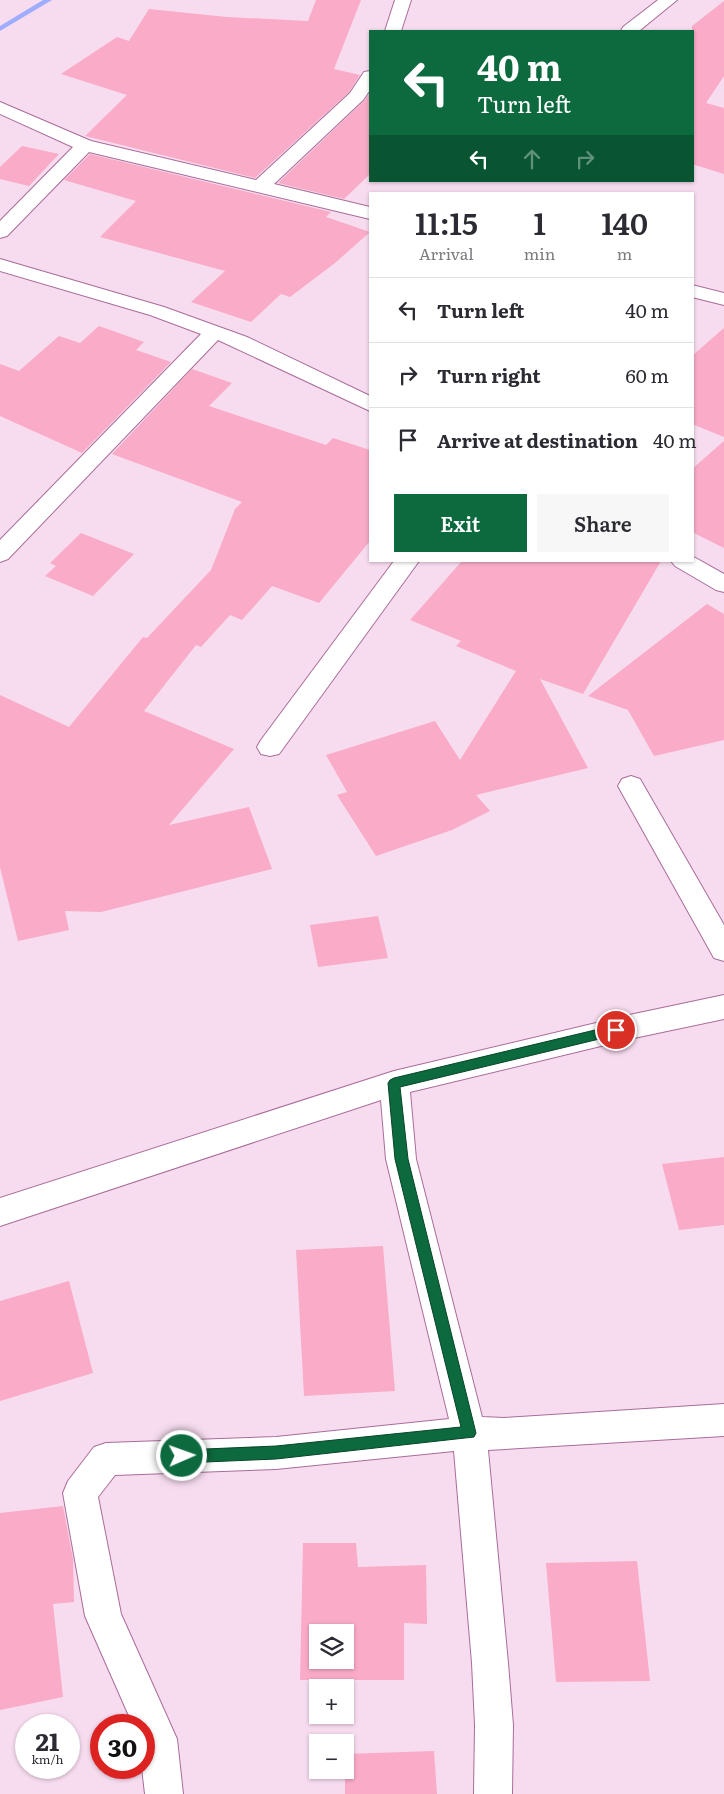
<!DOCTYPE html>
<html lang="en">
<head>
<meta charset="utf-8">
<style>
  :root { --surface:#fff; --page:#f7f7f7; --text:#2b2b33; --muted:#7c7c81; --line:#e1e1e2; --accent:#0c6a3e }
  body { margin:0; font-family:Literata,serif; background:var(--page); color:var(--text); height:100vh; display:flex; flex-direction:column; font-size:19px; white-space:nowrap }
  * { box-sizing:border-box; margin:0 }
  p { font-size:16px; color:var(--muted) }
  .icon { flex:none; width:28px; height:28px; fill:none; stroke:currentColor; stroke-width:2; stroke-linecap:round; stroke-linejoin:round }
  .map { position:relative; flex:1; overflow:hidden }
  .details { position:absolute; left:369px; top:192px; width:325px; height:370px; display:flex; flex-direction:column; background:var(--surface); border-radius:0px; box-shadow:0 1px 4px #0004 }
  .details>* { flex:none }
  .hud { position:absolute; left:369px; top:30px; width:325px; height:152px; border-radius:0px; box-shadow:0 1px 4px #0004; background:#0c6a3e; color:#fff; overflow:hidden }
  .buttons { position:absolute; left:309px; top:1624px; display:grid; gap:10px }
  .buttons a { display:grid; place-items:center; width:45px; height:45px; border-radius:0px; background:var(--surface); box-shadow:0 1px 4px #0004; font-size:25px }
  .speed { position:absolute; left:15px; top:1714px; display:flex; gap:10px; font-size:25px; font-weight:700; text-align:center }
  .speed>* { display:grid; place-content:center; width:65px; height:65px; border-radius:50%; background:var(--surface); box-shadow:0 1px 4px #0004; line-height:1 }
  .speed small { font-size:12px; font-weight:400 }
  .speed .limit { border:8px solid #d22; background:#fff; color:#111 }
  .pin { position:absolute; display:grid; place-items:center; width:42px; height:42px; color:#fff; margin:-21px; border:2px solid #fff; border-radius:50%; box-shadow:0 1px 5px #0007 }
  .me { position:absolute; width:55px; margin:-28px; rotate:88deg; stroke-linejoin:round; filter:drop-shadow(0 0 4px #0008) }
  .turn { display:flex; align-items:center; gap:18px; height:105px; padding:0 25px; font-size:22px }
  .turn .icon { width:65px; height:65px; stroke-width:2.5 }
  .turn b { display:block; font-size:35px; line-height:42px }
  .lanes { display:flex; align-items:center; height:48px; padding:0 25px; background:#0003; justify-content:center; gap:25px; direction:ltr }
  .lanes .off { opacity:.35 }
  .eta { display:flex; justify-content:space-evenly; align-items:center; height:85px; text-align:center }
  .eta b { font-size:30px; font-weight:600; line-height:35px }
  .action { display:flex; gap:10px; margin-top:auto; padding:10px 25px }
  .action a { flex:1; height:58px; border-radius:0px; background:var(--accent); color:#fff; font-size:20px; font-weight:600; line-height:58px; text-align:center }
  .action a+a { background:var(--page); color:var(--text) }
  ul { padding:0; list-style:none }
  li { display:flex; align-items:center; gap:15px; height:65px; padding:0 25px; border-top:1px solid var(--line) }
  li div { flex:1 }
  li b { display:block; font-size:19px }
  li em { font-style:normal }
  .map>svg:first-child { display:block }
  .lines { fill:none; stroke-linecap:round; stroke-linejoin:round }
  .stream { fill:#9fadfe; fill-rule:evenodd }
  .building { fill:#f9abc7; fill-rule:evenodd }
  .street-casing { stroke:#a96c9a; stroke-width:2 }
  .street { fill:#fff; fill-rule:evenodd }
  .route { fill:#0c6a3e; stroke:#084528 }
</style>
</head>
<body>
<div class="map">
<svg width="724" height="1794" viewBox="0 0 724 1794">
  <rect width="100%" height="100%" fill="#f7dcef"/>
  <g class="lines">
    <polygon class="stream" points="43,0 52,0 0,31 0,26"/>
  </g>
  <g class="building">
    <polygon points="316,0 361,0 334,69 360,75 349,92 255,178 85,136 127,95 61,74 117,37 129,41 149,9 227,17 308,21"/>
    <polygon points="724,1 724,76 706,103 724,108 724,174 692,164 692,26"/>
    <polygon points="370,93 370,174 344,199 278,183 364,101"/>
    <polygon points="22,146 59,154 29,186 0,179 0,167"/>
    <polygon points="90,154 331,212 326,217 370,232 335,263 290,297 281,294 251,322 191,302 225,271 100,237 136,201 64,180"/>
    <polygon points="99,326 144,342 136,350 171,362 82,453 0,416 0,364 19,371 59,336 80,343"/>
    <polygon points="724,328 724,437 692,424 692,356"/>
    <polygon points="192,369 232,383 209,406 326,445 333,438 370,450 370,541 319,603 272,586 242,620 230,615 201,647 196,645 144,711 234,749 169,825 249,807 272,869 101,912 65,911 69,930 18,941 0,867 0,695 69,727 143,637 147,638 211,570 235,509 242,502 112,454"/>
    <polygon points="724,441 724,548 692,532 692,469"/>
    <polygon points="81,533 134,554 93,596 45,576 56,566 50,563"/>
    <polygon points="462,561 661,561 583,694 540,679 588,768 476,795 490,811 452,830 376,856 337,795 347,792 326,755 435,721 460,760 516,671 456,646 461,641 410,620"/>
    <polygon points="707,604 724,614 724,740 654,756 628,710 588,696"/>
    <polygon points="378,916 388,958 318,967 310,925"/>
    <polygon points="724,1157 724,1225 679,1230 662,1164"/>
    <polygon points="383,1246 395,1391 304,1396 296,1250"/>
    <polygon points="69,1281 93,1373 0,1401 0,1301"/>
    <polygon points="63,1506 73,1559 74,1602 53,1604 63,1697 0,1710 0,1513"/>
    <path d="M303,1543H356L358,1567L426,1565L427,1624L404,1623V1680H300ZM318,1632H345V1660H318Z"/>
    <polygon points="637,1561 650,1681 556,1682 546,1563"/>
    <polygon points="434,1751 437,1794 345,1794 345,1754"/>
  </g>
  <g class="lines">
    <g class="street-casing">
      <g id="street">
        <polygon points="395,0 411,0 401,31 385,31"/>
        <polygon points="658,0 677,0 639,31 621,31 623,27"/>
        <polygon points="370,71 370,90 363,100 274,184 370,207 370,219 89,152 7,236 0,238 0,221 73,147 0,114 0,102 91,141 256,180 350,93 364,72"/>
        <polygon points="0,259 164,307 247,337 370,396 370,411 218,340 8,559 0,562 0,540 201,334 150,315 0,271"/>
        <polygon points="692,285 724,293 724,305 692,297"/>
        <polygon points="692,556 724,574 724,592 716,590 675,566 671,561 692,561"/>
        <polygon points="394,561 419,561 279,754 270,756 261,754 257,747 261,740"/>
        <polygon points="631,776 640,779 724,925 724,961 714,958 618,786 622,779"/>
        <polygon points="724,995 724,1019 634,1038 410,1092 416,1159 482,1417 504,1418 724,1404 724,1436 488,1450 508,1663 513,1725 512,1794 474,1794 475,1725 472,1663 454,1451 276,1469 115,1475 98,1497 121,1614 177,1739 183,1794 145,1794 142,1768 144,1768 144,1725 133,1725 85,1616 63,1493 68,1481 94,1447 106,1443 276,1437 449,1419 386,1159 381,1100 0,1226 0,1198 394,1071 634,1014"/>
      </g>
    </g>
    <use href="#street" class="street"/>
  </g>
  <polygon class="route" points="616,1025 620,1027 622,1030 620,1034 616,1035 400,1087 408,1159 476,1433 474,1437 276,1459 182,1463 177,1461 174,1456 177,1452 182,1450 276,1446 461,1427 395,1159 388,1083 390,1080 394,1078"/>
</svg>
<div class="buttons">
<a><svg class="icon" aria-label="layers" viewBox="0 0 24 24"><path d="M12 4l9 5-9 5-9-5zM3 14l9 5 9-5"/></svg></a>
<a>+</a>
<a>−</a>
</div>
<div class="speed"><div>21<small>km/h</small></div><div class="limit">30</div></div>
<div class="pin" style="left:616px;top:1030px;background:#d93025"><svg class="icon" aria-label="arrive" viewBox="0 0 24 24"><path d="M6 21V4h12l-3 4 3 4H6"/></svg></div>
<svg class="me" style="left:182px;top:1456px" viewBox="-20 -20 40 40"><circle r="17" fill="#0c6a3e" stroke="#fff" stroke-width="3"/><path d="M0-11L8 9 0 5-8 9z" fill="#fff"/></svg>
<div class="hud">
<div class="turn"><svg class="icon" aria-label="left" viewBox="0 0 24 24"><path d="M17 20v-9H6M10 6l-5 5 5 5"/></svg><div><b>40 m</b>Turn left</div></div>
<div class="lanes"><svg class="icon" aria-label="left" viewBox="0 0 24 24"><path d="M17 20v-9H6M10 6l-5 5 5 5"/></svg><svg class="icon off" aria-label="ahead" viewBox="0 0 24 24"><path d="M12 20V5M6 11l6-6 6 6"/></svg><svg class="icon off" aria-label="right" viewBox="0 0 24 24"><path d="M7 20v-9h11M14 6l5 5-5 5"/></svg></div>
</div>
<section class="details">
<div class="eta">
<div><b>11:15</b><p>Arrival</p></div>
<div><b>1</b><p>min</p></div>
<div><b>140</b><p>m</p></div>
</div>
<ul>
<li><svg class="icon" aria-label="left" viewBox="0 0 24 24"><path d="M17 20v-9H6M10 6l-5 5 5 5"/></svg><div><b>Turn left</b></div><em>40 m</em></li>
<li><svg class="icon" aria-label="right" viewBox="0 0 24 24"><path d="M7 20v-9h11M14 6l5 5-5 5"/></svg><div><b>Turn right</b></div><em>60 m</em></li>
<li><svg class="icon" aria-label="arrive" viewBox="0 0 24 24"><path d="M6 21V4h12l-3 4 3 4H6"/></svg><div><b>Arrive at destination</b></div><em>40 m</em></li>
</ul>
<div class="action"><a>Exit</a><a>Share</a></div>
</section>
</div>
</body>
</html>
